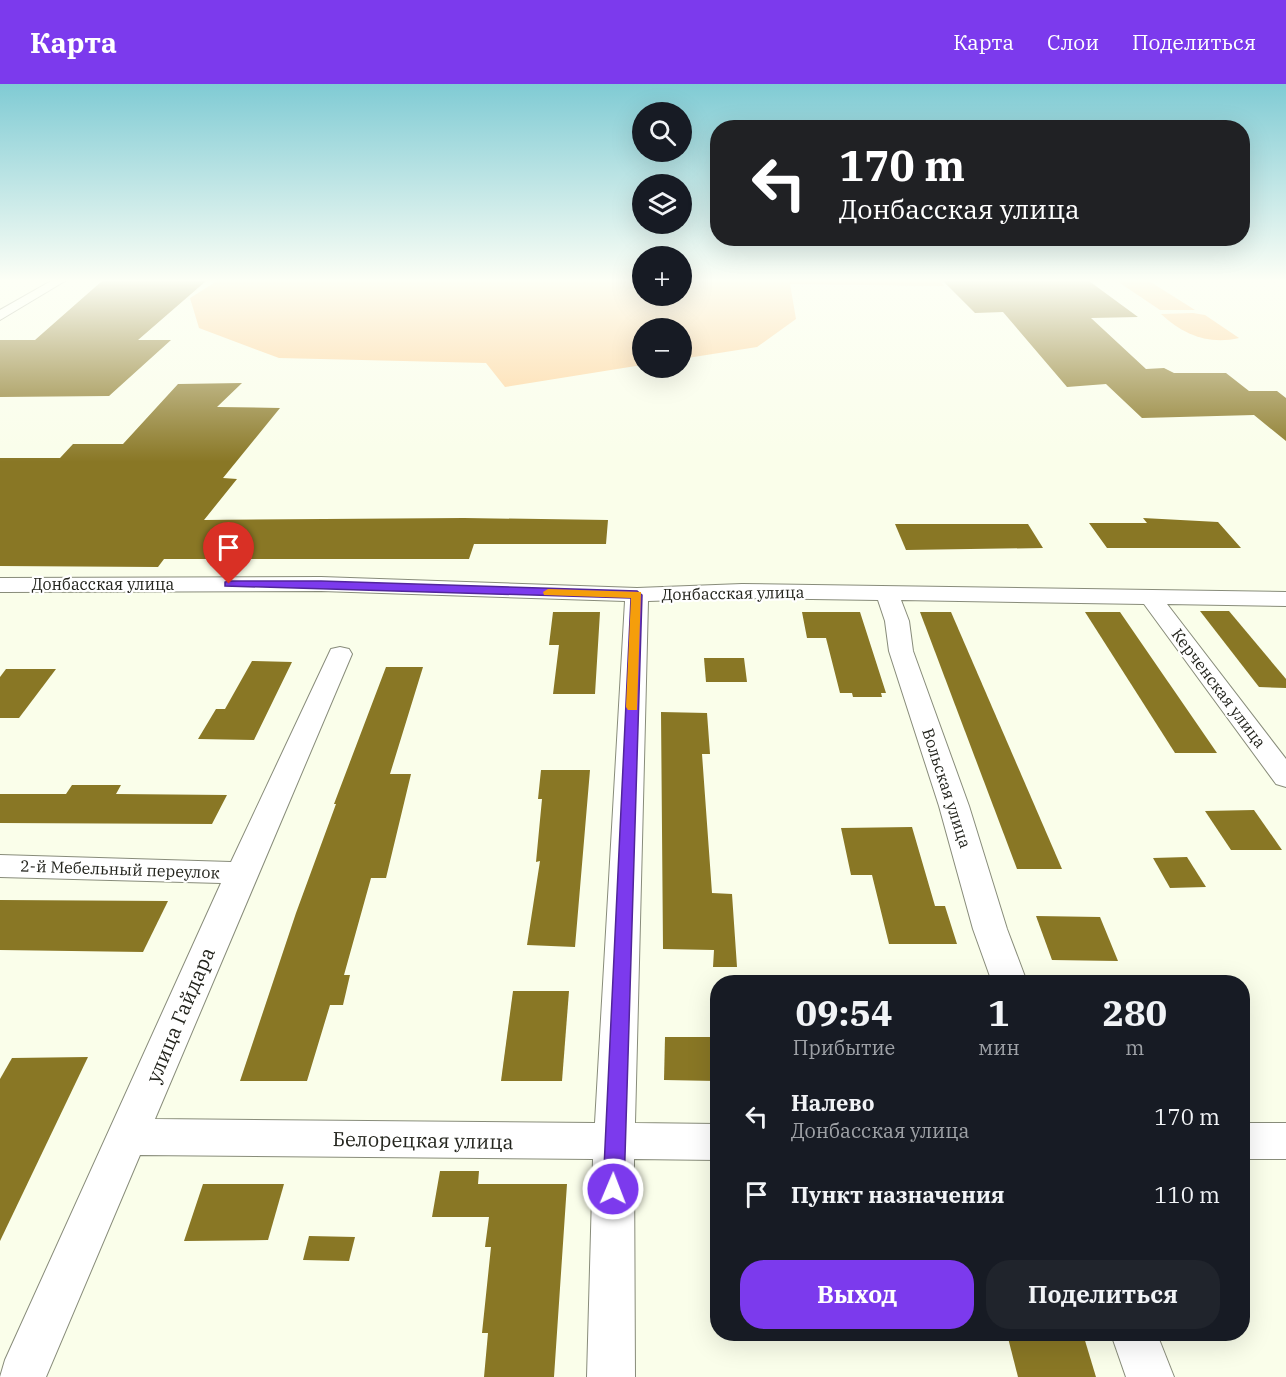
<!DOCTYPE html>
<html lang="ru">
<head>
<meta charset="utf-8">
<style>
  :root { --surface:#171b24; --page:#20242c; --text:#f1f3f6; --muted:#9ea1a6; --accent:#7c3aed }
  body { margin:0; font-family:"IBM Plex Serif",serif; background:var(--page); color:var(--text); height:100vh; display:flex; flex-direction:column; font-size:22px; white-space:nowrap }
  * { box-sizing:border-box; margin:0 }
  p { font-size:20px; color:var(--muted) }
  .icon { flex:none; width:33px; height:33px; fill:none; stroke:currentColor; stroke-width:2; stroke-linecap:round; stroke-linejoin:round }
  .map { position:relative; flex:1; overflow:hidden }
  .side { position:absolute; left:710px; top:891px; width:540px; height:366px; display:flex; flex-direction:column; background:var(--surface); border-radius:24px; box-shadow:0 6px 24px #0002 }
  .side>* { flex:none }
  .top-card { position:absolute; left:710px; top:36px; width:540px; height:126px; border-radius:24px; box-shadow:0 6px 24px #0002; background:#202124; color:#fff; overflow:hidden }
  .controls { position:absolute; left:632px; top:18px; display:grid; gap:12px }
  .controls a { display:grid; place-items:center; width:60px; height:60px; border-radius:50%; background:var(--surface); box-shadow:0 6px 24px #0002; font-size:30px }
  .pin { position:absolute; display:grid; place-items:center; width:51px; height:51px; color:#fff; margin:-62px -26px; border-radius:50% 50% 50% 0; rotate:-45deg; box-shadow:0 0 6px #0007 }
  .pin .icon { rotate:45deg }
  .me { position:absolute; width:66px; margin:-33px; rotate:1deg; stroke-linejoin:round; filter:drop-shadow(0 0 4px #0008) }
  .turn { display:flex; align-items:center; gap:21px; height:126px; padding:0 30px; font-size:27px }
  .turn .icon { width:78px; height:78px; stroke-width:2.5 }
  .turn b { display:block; font-size:42px; line-height:51px }
  .eta { display:flex; justify-content:space-evenly; align-items:center; height:102px; text-align:center }
  .eta b { font-size:36px; font-weight:700; line-height:42px }
  .primary-button { display:flex; gap:12px; margin-top:auto; padding:12px 30px }
  .primary-button a { flex:1; height:69px; border-radius:24px; background:var(--accent); color:#fff; font-size:24px; font-weight:700; line-height:69px; text-align:center }
  .primary-button a+a { background:var(--page); color:var(--text) }
  ul { padding:0; list-style:none }
  li { display:flex; align-items:center; gap:18px; height:78px; padding:0 30px }
  li div { flex:1 }
  li b { display:block; font-size:22px }
  li em { font-style:normal }
  header { display:flex; align-items:center; gap:36px; box-sizing:border-box; height:84px; padding:0 30px; background:var(--accent); color:#fff }
  header strong { font-size:28px }
  nav { display:flex; gap:33px; margin-inline-start:auto; font-size:21px }
  .map>svg:first-child { display:block }
  .green { fill:#fed296 }
  .building { fill:#897725 }
  .lines { fill:none; stroke-linecap:round; stroke-linejoin:round }
  .minor-casing { stroke:#888c7a; stroke-width:2 }
  .minor { fill:#fff; fill-rule:evenodd }
  .route { fill:#7c3aed; stroke:#51269a; stroke-width:1.5 }
  .slow { fill:#f59e0b }
  .labels { text-anchor:middle; dominant-baseline:central; stroke-width:4.5; stroke-linejoin:round; paint-order:stroke }
  .street-label { font-size:16px; fill:#23241d; stroke:#fff }
  .near-street-label { font-size:20px; fill:#23241d; stroke:#fff }
</style>
</head>
<body>
<header>
<strong>Карта</strong>
<nav><a>Карта</a><a>Слои</a><a>Поделиться</a></nav>
</header>
<div class="map">
<svg width="1286" height="1293" viewBox="0 0 1286 1293">
  <rect width="100%" height="100%" fill="#fafeea"/>
  <g class="green">
    <polygon points="217,197 642,197 642,212 681,212 681,197 940,197 944,202 790,200 796,235 757,263 681,275 681,244 642,244 642,281 505,303 486,279 279,274 199,244 190,214"/>
    <polygon points="1117,197 1149,197 1195,226 1160,226"/>
    <path d="M1193,229L1205,231L1239,254C1209,261 1183,251 1161,230Z"/>
  </g>
  <g class="building">
    <polygon points="102,197 206,197 138,256 171,256 109,312 0,313 0,256 35,256"/>
    <polygon points="943,197 1089,197 1138,233 1091,234 1146,285 1164,284 1174,289 1226,289 1249,307 1277,307 1286,314 1286,357 1254,331 1142,334 1106,300 1067,303 1003,228 975,229"/>
    <polygon points="242,299 217,323 280,324 223,394 237,395 204,436 464,434 608,436 606,460 474,460 469,475 164,475 158,483 0,482 0,374 60,374 73,360 123,360 178,300"/>
    <polygon points="1143,434 1218,438 1241,464 1107,464 1089,439 1147,439"/>
    <polygon points="895,440 1028,440 1043,464 906,466"/>
    <polygon points="1200,527 1229,527 1286,595 1286,604 1259,603"/>
    <polygon points="553,528 600,528 595,610 553,610 559,561 549,561"/>
    <polygon points="802,528 860,528 886,609 881,609 882,613 853,613 852,609 840,609 826,554 807,554"/>
    <polygon points="920,528 951,528 1062,785 1017,785"/>
    <polygon points="1085,528 1120,528 1217,669 1175,669"/>
    <polygon points="704,574 744,574 747,598 706,598"/>
    <polygon points="252,577 292,578 254,656 198,655 216,625 225,625"/>
    <polygon points="386,583 423,583 390,690 411,690 386,794 371,794 344,891 350,891 343,921 330,921 307,997 240,997 296,829 336,720 334,720"/>
    <polygon points="6,585 56,585 19,634 0,634 0,593"/>
    <polygon points="661,628 707,629 710,670 702,670 712,809 732,810 737,883 713,883 714,866 663,865"/>
    <polygon points="541,686 590,686 575,863 527,861 540,777 536,778 542,715 538,715"/>
    <polygon points="72,701 121,701 116,710 227,711 212,740 0,739 0,710 66,710"/>
    <polygon points="1254,726 1282,766 1231,766 1205,727"/>
    <polygon points="912,743 935,822 945,822 957,860 889,860 872,791 851,791 841,744"/>
    <polygon points="1187,773 1206,803 1170,804 1153,774"/>
    <polygon points="0,816 168,817 143,868 0,866"/>
    <polygon points="1036,832 1100,833 1118,877 1052,876"/>
    <polygon points="513,907 569,907 562,997 501,997"/>
    <polygon points="665,953 717,953 717,997 664,996"/>
    <polygon points="88,973 0,1157 0,995 12,974"/>
    <polygon points="440,1087 479,1087 478,1100 567,1100 554,1293 484,1293 488,1249 482,1249 491,1163 485,1163 489,1133 432,1133"/>
    <polygon points="203,1100 284,1100 268,1156 184,1157"/>
    <polygon points="309,1152 355,1153 349,1177 303,1176"/>
    <polygon points="1007,1250 1083,1250 1096,1293 1018,1293"/>
  </g>
  <g class="lines">
    <g class="minor-casing">
      <g id="minor">
        <polygon points="51,197 65,197 0,236 0,226"/>
        <polygon points="321,493 637,504 742,500 1286,508 1286,522 1167,520 1286,675 1286,703 1276,700 1144,520 901,516 909,537 913,567 969,722 1007,845 1027,898 992,898 973,845 939,722 889,567 885,537 878,516 742,514 648,517 635,1039 717,1040 717,1076 634,1075 635,1293 587,1293 593,1075 140,1071 46,1293 0,1293 5,1276 221,799 0,793 0,771 231,778 331,565 340,563 349,565 352,570 155,1035 595,1039 625,517 321,507 0,508 0,494"/>
        <rect x="1242" y="1039" width="44" height="36"/>
        <polygon points="1111,1250 1157,1250 1174,1293 1126,1293"/>
      </g>
    </g>
    <use href="#minor" class="minor"/>
  </g>
  <linearGradient id="sky" x2="0" y2="1"><stop stop-color="#80cbd4"/><stop offset="0.52" stop-color="#fdfff6"/><stop offset="1" stop-color="#fdfff6" stop-opacity="0"/></linearGradient>
  <rect width="1286" height="378" fill="url(#sky)"/>
  <polygon class="route" points="229,497 321,497 637,507 642,511 624,1105 621,1112 613,1115 606,1112 603,1105 631,514 225,502 225,498"/>
  <polygon class="slow" points="548,505 641,508 637,626 628,626 626,623 631,514 544,511 543,508"/>
  <g class="labels">
    <g class="street-label">
      <text x="103" y="500">Донбасская улица</text>
      <text transform="translate(733 509) rotate(-1)">Донбасская улица</text>
      <text transform="translate(1219 604) rotate(53)">Керченская улица</text>
      <text transform="translate(947 704) rotate(72)">Вольская улица</text>
      <text transform="translate(120 785) rotate(2)">2-й Мебельный переулок</text>
    </g>
    <g class="near-street-label">
      <text transform="translate(180 931) rotate(-67)">улица Гайдара</text>
      <text transform="translate(423 1056) rotate(1)">Белорецкая улица</text>
    </g>
  </g>
</svg>
<div class="controls">
<a><svg class="icon" aria-label="search" viewBox="0 0 24 24"><circle cx="10" cy="10" r="6"/><path d="M15 15l6 6"/></svg></a>
<a><svg class="icon" aria-label="layers" viewBox="0 0 24 24"><path d="M12 4l9 5-9 5-9-5zM3 14l9 5 9-5"/></svg></a>
<a>+</a>
<a>−</a>
</div>
<div class="pin" style="left:229px;top:500px;background:#d93025"><svg class="icon" aria-label="arrive" viewBox="0 0 24 24"><path d="M6 21V4h12l-3 4 3 4H6"/></svg></div>
<svg class="me" style="left:613px;top:1105px" viewBox="-20 -20 40 40"><circle r="17" fill="#7c3aed" stroke="#fff" stroke-width="3"/><path d="M0-11L8 9 0 5-8 9z" fill="#fff"/></svg>
<div class="top-card">
<div class="turn"><svg class="icon" aria-label="left" viewBox="0 0 24 24"><path d="M17 20v-9H6M10 6l-5 5 5 5"/></svg><div><b>170 m</b>Донбасская улица</div></div>
</div>
<section class="side">
<div class="eta">
<div><b>09:54</b><p>Прибытие</p></div>
<div><b>1</b><p>мин</p></div>
<div><b>280</b><p>m</p></div>
</div>
<ul>
<li><svg class="icon" aria-label="left" viewBox="0 0 24 24"><path d="M17 20v-9H6M10 6l-5 5 5 5"/></svg><div><b>Налево</b><p>Донбасская улица</p></div><em>170 m</em></li>
<li><svg class="icon" aria-label="arrive" viewBox="0 0 24 24"><path d="M6 21V4h12l-3 4 3 4H6"/></svg><div><b>Пункт назначения</b></div><em>110 m</em></li>
</ul>
<div class="primary-button"><a>Выход</a><a>Поделиться</a></div>
</section>
</div>
</body>
</html>
